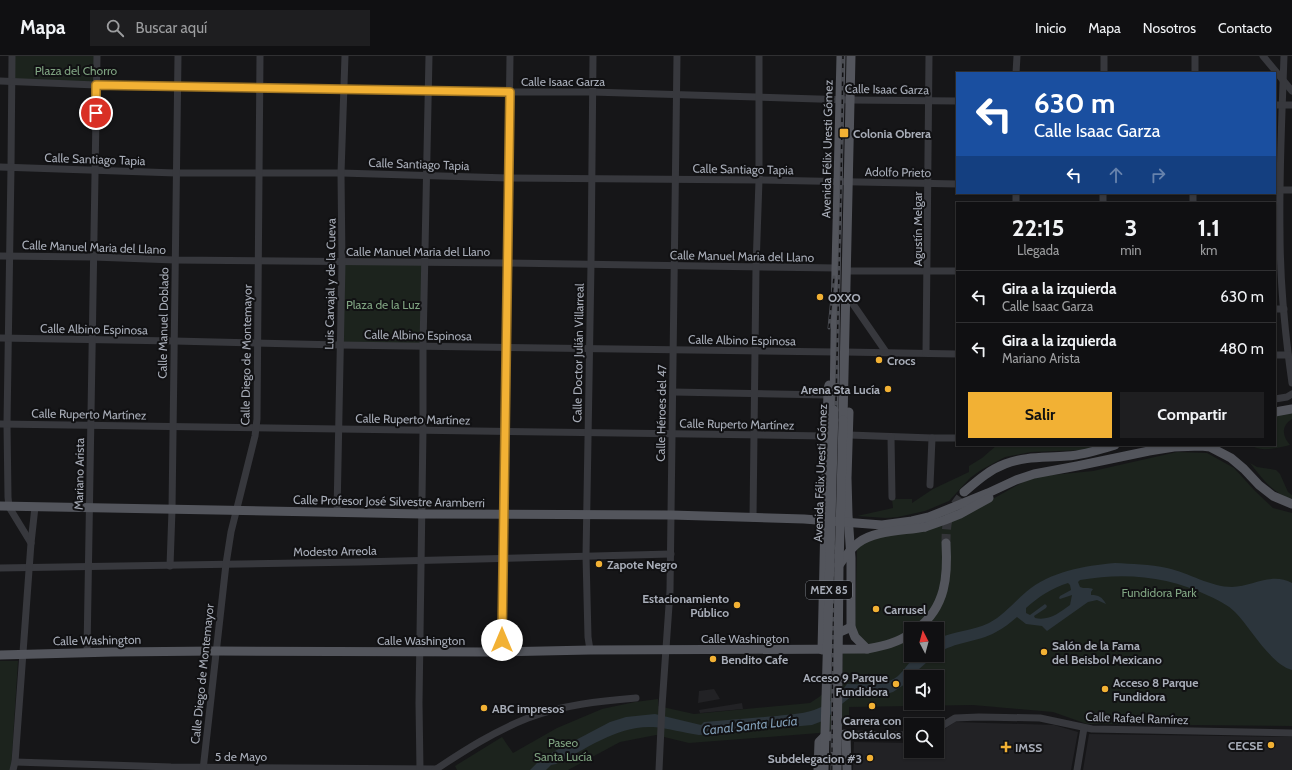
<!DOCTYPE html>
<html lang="es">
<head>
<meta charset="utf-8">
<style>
  :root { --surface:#101012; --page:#1e1e20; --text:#f1f3f6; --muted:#9c9d9f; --line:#303032; --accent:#f2b134 }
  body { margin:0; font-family:Cabin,sans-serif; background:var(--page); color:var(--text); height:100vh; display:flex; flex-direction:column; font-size:15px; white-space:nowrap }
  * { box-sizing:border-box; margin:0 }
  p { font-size:13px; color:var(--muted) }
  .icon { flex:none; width:22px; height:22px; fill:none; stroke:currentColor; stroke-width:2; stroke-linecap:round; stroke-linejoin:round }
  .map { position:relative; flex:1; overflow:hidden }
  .panel { position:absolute; left:956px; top:146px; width:320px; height:244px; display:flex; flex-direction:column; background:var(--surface); border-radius:0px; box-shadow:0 1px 3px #0004,0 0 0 1px var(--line) }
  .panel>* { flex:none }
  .guide { position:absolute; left:956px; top:16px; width:320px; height:122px; border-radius:0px; box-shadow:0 1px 3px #0004,0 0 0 1px var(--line); background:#1a4fa0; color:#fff; overflow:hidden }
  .needle { width:26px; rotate:354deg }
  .fabs { position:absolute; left:904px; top:566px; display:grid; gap:8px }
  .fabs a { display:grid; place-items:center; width:40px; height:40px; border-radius:0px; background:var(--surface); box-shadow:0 1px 3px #0004,0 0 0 1px var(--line); font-size:20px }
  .pin { position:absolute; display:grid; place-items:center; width:34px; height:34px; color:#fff; margin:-17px; border:2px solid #fff; border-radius:50%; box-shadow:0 1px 4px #0007 }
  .me { position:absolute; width:44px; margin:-22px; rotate:0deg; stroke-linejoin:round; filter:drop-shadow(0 0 3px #0008) }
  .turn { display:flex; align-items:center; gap:14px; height:84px; padding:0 12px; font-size:18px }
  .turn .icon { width:52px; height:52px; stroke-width:2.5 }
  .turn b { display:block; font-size:28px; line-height:34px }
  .lanes { display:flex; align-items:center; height:38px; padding:0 12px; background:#0003; justify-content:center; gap:20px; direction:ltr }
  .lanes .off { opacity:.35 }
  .eta { display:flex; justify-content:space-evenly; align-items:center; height:68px; text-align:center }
  .eta b { font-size:24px; font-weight:700; line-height:28px }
  .button { display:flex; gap:8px; margin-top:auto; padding:8px 12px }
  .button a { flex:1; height:46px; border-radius:0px; background:var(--accent); color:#111; font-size:16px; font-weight:700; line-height:46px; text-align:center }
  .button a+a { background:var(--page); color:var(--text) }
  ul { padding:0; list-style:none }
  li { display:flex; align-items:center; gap:12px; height:52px; padding:0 12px; border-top:1px solid var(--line) }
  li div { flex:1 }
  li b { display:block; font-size:15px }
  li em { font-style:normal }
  header { display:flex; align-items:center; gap:24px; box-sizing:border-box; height:56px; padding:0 20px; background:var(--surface); border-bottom:1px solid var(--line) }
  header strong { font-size:19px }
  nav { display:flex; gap:22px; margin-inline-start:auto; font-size:14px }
  .search { width:280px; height:36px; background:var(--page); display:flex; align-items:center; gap:10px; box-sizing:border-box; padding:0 14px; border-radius:0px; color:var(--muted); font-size:15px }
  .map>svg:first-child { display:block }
  .built { fill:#222225 }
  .green { fill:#1c231d; fill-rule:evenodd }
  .water { fill:#2c353c; fill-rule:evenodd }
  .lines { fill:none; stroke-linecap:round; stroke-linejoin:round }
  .major-tunnel { stroke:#333438; stroke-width:9; stroke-dasharray:9 4.5; stroke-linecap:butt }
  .minor { stroke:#37383d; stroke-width:7 }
  .major { stroke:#53555c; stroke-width:9 }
  .rail-casing { stroke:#4a4c52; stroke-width:3 }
  .rail { stroke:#111113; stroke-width:1.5; stroke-dasharray:4.5; stroke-linecap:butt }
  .major-bridge { stroke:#53555c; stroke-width:9 }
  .route-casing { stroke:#9d7322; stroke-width:10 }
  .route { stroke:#f2b134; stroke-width:7 }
  .poi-dot { fill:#f2b134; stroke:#111113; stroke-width:1.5 }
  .labels { text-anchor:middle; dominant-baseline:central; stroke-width:4; stroke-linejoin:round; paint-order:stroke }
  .shield { fill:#111113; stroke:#7b7e86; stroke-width:1 }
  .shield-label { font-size:11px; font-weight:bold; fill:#a8adb8 }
  .park-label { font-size:12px; fill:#7fa381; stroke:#111113 }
  .street-label { font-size:12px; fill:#a8adb8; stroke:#111113 }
  .poi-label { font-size:12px; font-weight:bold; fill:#a8adb8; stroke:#111113; text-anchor:start }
  .water-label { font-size:13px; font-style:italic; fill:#7f9bb3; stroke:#111113 }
</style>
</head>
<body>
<header>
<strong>Mapa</strong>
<div class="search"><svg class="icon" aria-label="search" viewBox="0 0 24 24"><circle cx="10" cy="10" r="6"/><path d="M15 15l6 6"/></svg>Buscar aquí</div>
<nav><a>Inicio</a><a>Mapa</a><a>Nosotros</a><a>Contacto</a></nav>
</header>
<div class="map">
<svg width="1292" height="714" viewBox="0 0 1292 714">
  <rect width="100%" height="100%" fill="#161618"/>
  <g class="built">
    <polygon points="714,633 720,643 698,647 699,635"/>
    <polygon points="742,647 743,653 700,657 699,654"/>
    <polygon points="955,666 1054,669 1078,676 1071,714 853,714 854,686 911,687 911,695 937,695 937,681 946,672"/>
    <polygon points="1089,678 1292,681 1292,714 1083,714"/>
  </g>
  <g class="green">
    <polygon points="12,0 97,0 96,29 11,25"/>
    <polygon points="342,206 425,207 423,290 340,289"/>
    <path d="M1292,356V363C1281,370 1282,380 1290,389C1276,392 1263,397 1250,389H1275V359Z"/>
    <polygon points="997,389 1104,389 1084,394 1031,396 1005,401 981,414 970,422 949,445 925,455 898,461 886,462 857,460 893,452 892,443 912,443 912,447 933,433 969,416 969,410 982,402"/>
    <path d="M1177,396L1207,397L1234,412L1255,435L1273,452L1292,457V670L1087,668L1053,656L973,649L849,651V668L819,677L689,687L656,679L620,686L568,714H457L455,710L502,681L513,697L557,672L602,653L635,646L658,643V650L694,658L810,647L819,641L842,622L843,596L857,595L855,571L857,493L870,483L946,469L1032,421L1093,415ZM911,573H937V599H911ZM911,621H937V647H911Z"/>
    <path d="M1250,407L1257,411L1276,414L1280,418L1288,436L1292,439V443C1272,437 1262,422 1250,407Z"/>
    <polygon points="0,605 18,605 11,714 0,714"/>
  </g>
  <g class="water">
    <path d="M1115,507C1132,508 1150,508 1167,512C1189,517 1211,531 1232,531C1253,530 1272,516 1292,527V614C1271,609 1250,571 1235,556C1228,549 1218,544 1209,540C1168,520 1125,516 1080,524L1078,526L1080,531C1084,533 1089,531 1093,533L1091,536V539C1099,539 1102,541 1106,548L1097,544L1088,546L1047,575L1042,570L1026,568L1017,561C1010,567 1004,572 996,576C977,587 955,585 937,598V583C954,575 972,575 989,567C1004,559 1014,546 1026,536C1051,515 1084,510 1115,507ZM1068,527L1070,529L1071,534L1060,540L1059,542L1060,543L1072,539L1070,549C1059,557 1049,565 1035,562L1034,560L1046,552L1047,550L1045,548L1030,559L1026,557V552C1038,541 1052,532 1068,527Z"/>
    <path d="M917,599H935L918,614L908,626L893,636L883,639L852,640L843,647L825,664L812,669L699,679C683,677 669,672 653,671C618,669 586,693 556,708L551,709L546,714H530L537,707L553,696L610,666L626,661L655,658L701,669L704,666C728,664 753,662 777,660C791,658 806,658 819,652C829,648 841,637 847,628C864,628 884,631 898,620C905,614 909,605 917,599Z"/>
  </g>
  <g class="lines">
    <path class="major-tunnel" d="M946,487C946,461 949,456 964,436"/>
    <g class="minor">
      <polyline points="12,0 11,111 7,368 8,441 9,451 31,487"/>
      <polyline points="1263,0 1292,35"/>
      <path d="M1284,0C1282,59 1279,117 1280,176C1280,226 1285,278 1292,327"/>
      <polyline points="1016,17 1017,0"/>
      <polyline points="1104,17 1104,0"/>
      <polyline points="1195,17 1195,0"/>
      <polyline points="0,25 96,29 510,36 592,36 850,44 957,45"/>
      <polyline points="1275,49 1292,49"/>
      <polyline points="0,111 176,117 341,117 508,122 759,124 957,128"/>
      <polyline points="1275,134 1292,134"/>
      <polyline points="1016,147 1016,137"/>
      <polyline points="1103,147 1103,137"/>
      <polyline points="1193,147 1193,137"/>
      <polyline points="0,200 93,201 175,204 507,207 836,212"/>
      <polyline points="847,215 957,215"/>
      <polyline points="846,238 886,296"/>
      <polyline points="1275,253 1284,253"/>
      <polyline points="0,282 174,285 340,289 835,296"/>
      <polyline points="845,296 957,298"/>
      <polyline points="926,297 929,0"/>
      <polyline points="1275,299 1288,299"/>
      <polyline points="673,336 828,339"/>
      <polyline points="1275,343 1287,341 1292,338"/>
      <polyline points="0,368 826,380"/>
      <polyline points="849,379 932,382 957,382"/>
      <polyline points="891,381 892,441"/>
      <polyline points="930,429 932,382"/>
      <polyline points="337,457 342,206 341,117 345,0"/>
      <polyline points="753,462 756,211 759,124 759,0"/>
      <polyline points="170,510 172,454 178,0"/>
      <polyline points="0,512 359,506 671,498"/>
      <polyline points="590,594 588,581 586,500 591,208 593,0"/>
      <polyline points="87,596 97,0"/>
      <polyline points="502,596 510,0"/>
      <polyline points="937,673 955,662 979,661 1040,662 1092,673 1292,677"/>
      <polyline points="846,678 911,679"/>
      <polyline points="15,706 171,711 436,713"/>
      <polyline points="13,714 15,706 31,487 35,451"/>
      <polyline points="203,714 226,508 231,476 255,380 257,363 260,0"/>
      <polyline points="420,714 419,647 423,374 423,290 429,0"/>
      <path d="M435,714C465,694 495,675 528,662C562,649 600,645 636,642"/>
      <polyline points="659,714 662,650 670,535 677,0"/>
      <polyline points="1077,714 1084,672"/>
    </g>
    <g class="major">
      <polyline points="834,354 836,212 841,0"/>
      <polyline points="849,356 847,422 848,459 851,502 851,571 855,581 867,593"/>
      <polyline points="1275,356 1292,353"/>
      <polyline points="843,364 851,0"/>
      <path d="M964,436C977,425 989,414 1005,408C1025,400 1046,402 1067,400C1084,399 1099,394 1115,389"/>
      <polyline points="0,450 421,458 671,459 804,463 882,469 912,465 929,461 988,437 1016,424 1034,418 1077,410 1149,395 1174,391 1201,390 1210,391 1231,402 1244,413 1259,429 1273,440 1292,448"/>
      <polyline points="925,471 945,464 960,458 989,442"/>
      <path d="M823,572C832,581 841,576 851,571"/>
      <path d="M917,573C946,551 948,520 946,487"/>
      <polyline points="822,594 828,333 829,329"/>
      <path d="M0,599L113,596L216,595L493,596L590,594L867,593C882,590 898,587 911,577"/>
      <polyline points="818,714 819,686 824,681 846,678 847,714"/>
    </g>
    <g class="rail-casing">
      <g id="rail">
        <polyline points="829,272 834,221"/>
        <polyline points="832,714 834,430 841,132 843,0"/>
        <polyline points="838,714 839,684"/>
      </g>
    </g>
    <use href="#rail" class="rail"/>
    <g class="major-bridge">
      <path d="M839,509C845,501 850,493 858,487C874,474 904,475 925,471"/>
      <polyline points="824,714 834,354"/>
      <polyline points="837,714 839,510 843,364"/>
    </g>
  </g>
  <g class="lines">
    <g class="route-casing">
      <polyline id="route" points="96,57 96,29 510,36 502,584"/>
    </g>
    <use href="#route" class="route"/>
  </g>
  <g class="poi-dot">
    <rect x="839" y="72" width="10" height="10" rx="2"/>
    <circle cx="820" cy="241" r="4"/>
    <circle cx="879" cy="304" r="4"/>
    <circle cx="888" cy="333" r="4"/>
    <circle cx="599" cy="508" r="4"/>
    <circle cx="737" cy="549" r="4"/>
    <circle cx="876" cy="553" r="4"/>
    <circle cx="1044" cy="596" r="4"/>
    <circle cx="713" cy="603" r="4"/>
    <circle cx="896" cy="628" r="4"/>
    <circle cx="1105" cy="633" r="4"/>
    <circle cx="872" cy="650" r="4"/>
    <circle cx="484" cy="652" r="4"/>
    <circle cx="1271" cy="689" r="4"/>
    <path d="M1004 685h4v4h4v4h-4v4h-4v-4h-4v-4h4z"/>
    <circle cx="870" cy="702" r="4"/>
  </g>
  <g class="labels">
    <rect class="shield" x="806" y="525" width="46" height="18" rx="3"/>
    <g class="shield-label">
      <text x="829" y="534">MEX 85</text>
    </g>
    <g class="park-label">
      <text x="76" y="14">Plaza del Chorro</text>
      <text x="383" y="248">Plaza de la Luz</text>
      <text x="1159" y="536">Fundidora Park</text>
      <text x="563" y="686">Paseo<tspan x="563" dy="14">Santa Lucía</tspan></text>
    </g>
    <g class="street-label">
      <text x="563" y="25">Calle Isaac Garza</text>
      <text transform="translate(887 33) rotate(1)">Calle Isaac Garza</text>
      <text transform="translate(827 93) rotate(-89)">Avenida Félix Uresti Gómez</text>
      <text transform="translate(95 103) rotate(2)">Calle Santiago Tapia</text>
      <text transform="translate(419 108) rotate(2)">Calle Santiago Tapia</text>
      <text transform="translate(743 113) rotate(1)">Calle Santiago Tapia</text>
      <text transform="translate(898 116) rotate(1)">Adolfo Prieto</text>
      <text transform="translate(917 173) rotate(-90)">Agustín Melgar</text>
      <text transform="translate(94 191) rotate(2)">Calle Manuel Maria del Llano</text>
      <text x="418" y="195">Calle Manuel Maria del Llano</text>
      <text transform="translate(742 200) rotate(1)">Calle Manuel Maria del Llano</text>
      <text transform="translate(330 228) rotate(-89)">Luis Carvajal y de la Cueva</text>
      <text transform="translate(163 267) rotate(-89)">Calle Manuel Doblado</text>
      <text transform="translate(94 273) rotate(1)">Calle Albino Espinosa</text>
      <text transform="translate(418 279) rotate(1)">Calle Albino Espinosa</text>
      <text transform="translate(742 284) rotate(1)">Calle Albino Espinosa</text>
      <text transform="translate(578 297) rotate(-89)">Calle Doctor Julián Villarreal</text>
      <text transform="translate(246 299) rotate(-89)">Calle Diego de Montemayor</text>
      <text transform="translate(661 357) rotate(-89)">Calle Héroes del 47</text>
      <text transform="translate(89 358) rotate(1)">Calle Ruperto Martínez</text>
      <text transform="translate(413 363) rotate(1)">Calle Ruperto Martínez</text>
      <text transform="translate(737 368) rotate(1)">Calle Ruperto Martínez</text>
      <text transform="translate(820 417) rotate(-88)">Avenida Félix Uresti Gómez</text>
      <text transform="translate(79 418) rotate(-89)">Mariano Arista</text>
      <text transform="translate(389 445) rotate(1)">Calle Profesor José Silvestre Aramberri</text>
      <text transform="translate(335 495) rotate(-1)">Modesto Arreola</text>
      <text x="745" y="582">Calle Washington</text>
      <text transform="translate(97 584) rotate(-1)">Calle Washington</text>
      <text x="421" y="584">Calle Washington</text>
      <text transform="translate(202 618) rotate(-84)">Calle Diego de Montemayor</text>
      <text transform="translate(1137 662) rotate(2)">Calle Rafael Ramírez</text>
      <text x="241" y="700">5 de Mayo</text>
    </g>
    <g class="poi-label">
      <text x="853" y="77">Colonia Obrera</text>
      <text x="828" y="241">OXXO</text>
      <text x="887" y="304">Crocs</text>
      <text x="880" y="333" text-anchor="end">Arena Sta Lucía</text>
      <text x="607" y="508">Zapote Negro</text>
      <text x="729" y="542" text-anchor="end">Estacionamiento<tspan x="729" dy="14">Público</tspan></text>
      <text x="884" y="553">Carrusel</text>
      <text x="1052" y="589">Salón de la Fama<tspan x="1052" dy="14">del Beisbol Mexicano</tspan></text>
      <text x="721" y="603">Bendito Cafe</text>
      <text x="888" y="621" text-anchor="end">Acceso 9 Parque<tspan x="888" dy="14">Fundidora</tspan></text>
      <text x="1113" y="626">Acceso 8 Parque<tspan x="1113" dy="14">Fundidora</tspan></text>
      <text x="492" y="652">ABC impresos</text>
      <text x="872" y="664" text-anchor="middle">Carrera con<tspan x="872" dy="14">Obstáculos</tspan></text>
      <text x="1263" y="689" text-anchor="end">CECSE</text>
      <text x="1015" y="691">IMSS</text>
      <text x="862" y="702" text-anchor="end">Subdelegacion #3</text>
    </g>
    <g class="water-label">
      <text transform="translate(750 669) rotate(-6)">Canal Santa Lucía</text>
    </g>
  </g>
</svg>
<div class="fabs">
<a><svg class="needle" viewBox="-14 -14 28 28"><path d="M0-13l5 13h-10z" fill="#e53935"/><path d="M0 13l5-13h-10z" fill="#9c9d9f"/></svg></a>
<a><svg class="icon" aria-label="sound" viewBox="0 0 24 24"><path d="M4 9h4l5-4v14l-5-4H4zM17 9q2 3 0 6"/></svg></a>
<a><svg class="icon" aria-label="search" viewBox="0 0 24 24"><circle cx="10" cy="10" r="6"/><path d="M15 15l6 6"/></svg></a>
</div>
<div class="pin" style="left:96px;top:57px;background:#d93025"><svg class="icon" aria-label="arrive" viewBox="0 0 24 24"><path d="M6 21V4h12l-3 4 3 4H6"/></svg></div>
<svg class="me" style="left:502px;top:584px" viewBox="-20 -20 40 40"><circle r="19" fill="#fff"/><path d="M0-13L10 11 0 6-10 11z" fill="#f2b134"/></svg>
<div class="guide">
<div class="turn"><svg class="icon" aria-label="left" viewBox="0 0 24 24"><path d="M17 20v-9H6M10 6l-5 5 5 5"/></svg><div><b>630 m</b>Calle Isaac Garza</div></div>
<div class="lanes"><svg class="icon" aria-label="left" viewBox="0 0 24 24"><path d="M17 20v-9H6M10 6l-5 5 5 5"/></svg><svg class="icon off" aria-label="ahead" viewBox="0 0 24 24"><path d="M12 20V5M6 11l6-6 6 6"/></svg><svg class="icon off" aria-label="right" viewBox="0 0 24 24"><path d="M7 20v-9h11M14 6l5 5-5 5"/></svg></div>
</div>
<section class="panel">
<div class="eta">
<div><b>22:15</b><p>Llegada</p></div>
<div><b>3</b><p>min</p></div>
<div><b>1.1</b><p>km</p></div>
</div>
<ul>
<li><svg class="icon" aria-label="left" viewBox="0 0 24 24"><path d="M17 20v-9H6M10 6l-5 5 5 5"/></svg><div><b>Gira a la izquierda</b><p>Calle Isaac Garza</p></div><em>630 m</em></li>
<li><svg class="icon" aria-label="left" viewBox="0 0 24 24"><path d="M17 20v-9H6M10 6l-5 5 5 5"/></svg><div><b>Gira a la izquierda</b><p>Mariano Arista</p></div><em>480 m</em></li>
</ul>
<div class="button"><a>Salir</a><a>Compartir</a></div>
</section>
</div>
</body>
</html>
